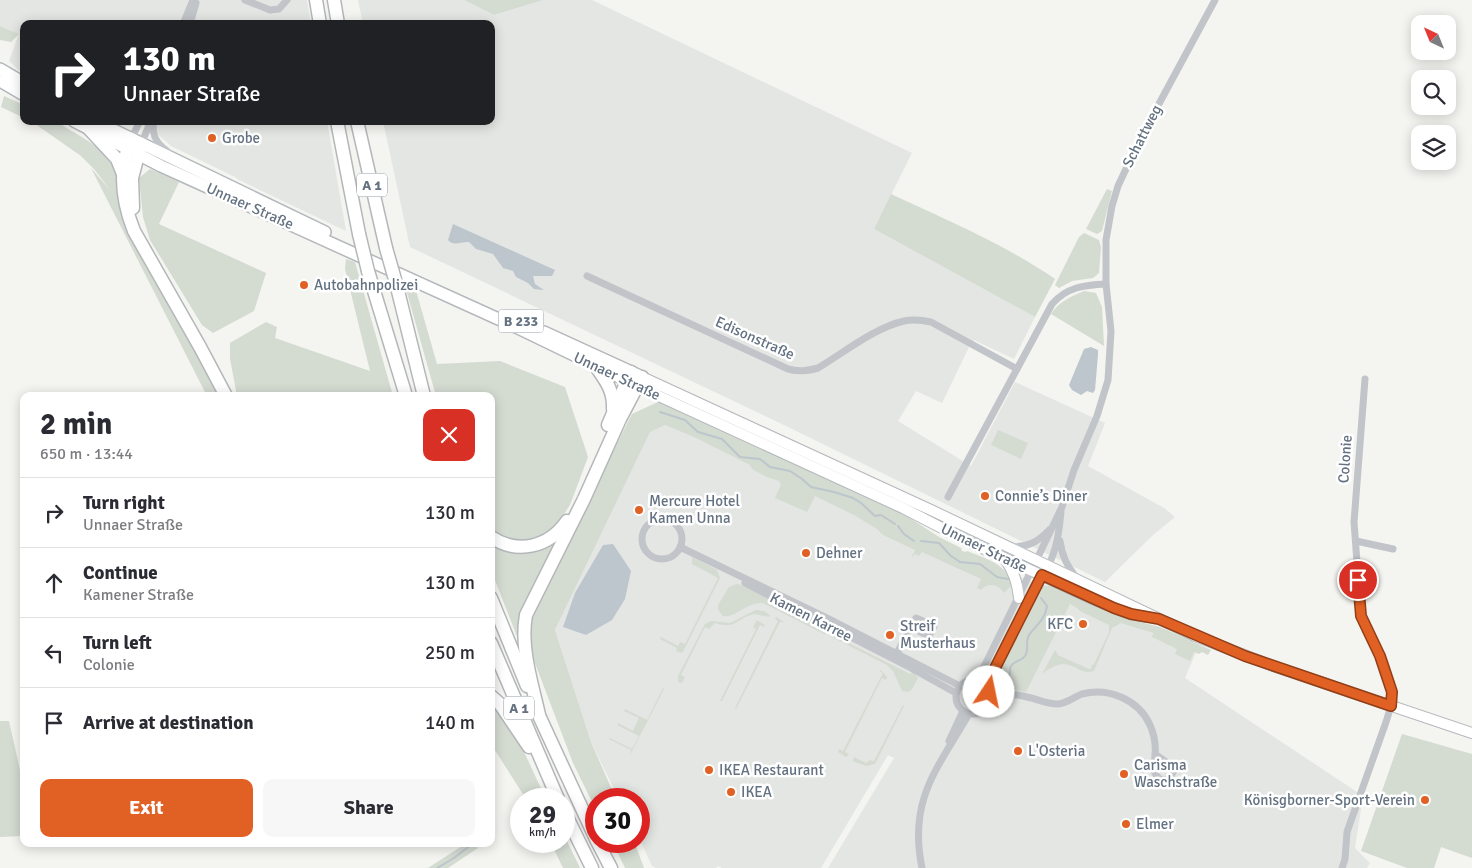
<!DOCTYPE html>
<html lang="en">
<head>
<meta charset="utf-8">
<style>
  :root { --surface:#fff; --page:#f7f7f7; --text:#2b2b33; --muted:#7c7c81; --line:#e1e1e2; --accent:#e16023 }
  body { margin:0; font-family:Signika,sans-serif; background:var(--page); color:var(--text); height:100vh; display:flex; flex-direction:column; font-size:19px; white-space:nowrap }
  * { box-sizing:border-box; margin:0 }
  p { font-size:16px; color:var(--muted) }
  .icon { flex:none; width:28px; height:28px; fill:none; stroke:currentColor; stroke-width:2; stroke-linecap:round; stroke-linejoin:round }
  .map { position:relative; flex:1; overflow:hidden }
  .side { position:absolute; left:20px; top:392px; width:475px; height:455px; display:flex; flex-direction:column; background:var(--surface); border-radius:10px; box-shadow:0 2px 12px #0003 }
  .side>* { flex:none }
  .hud { position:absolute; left:20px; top:20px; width:475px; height:105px; border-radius:10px; box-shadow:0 2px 12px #0003; background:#202124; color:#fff; overflow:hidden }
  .needle { width:32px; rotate:317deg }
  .buttons { position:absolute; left:1411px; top:15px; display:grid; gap:10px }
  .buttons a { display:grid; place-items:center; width:45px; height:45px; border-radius:10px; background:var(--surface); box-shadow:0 2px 12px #0003; font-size:25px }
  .speed { position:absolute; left:510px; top:788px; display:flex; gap:10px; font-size:25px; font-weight:700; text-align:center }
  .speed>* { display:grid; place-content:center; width:65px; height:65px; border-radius:50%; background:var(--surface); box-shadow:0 2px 12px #0003; line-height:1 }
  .speed small { font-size:12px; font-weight:400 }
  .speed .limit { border:8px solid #d22; background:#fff; color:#111 }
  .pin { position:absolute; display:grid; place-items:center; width:42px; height:42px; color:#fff; margin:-21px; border:2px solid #fff; border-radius:50%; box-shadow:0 1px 5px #0007 }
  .me { position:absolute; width:55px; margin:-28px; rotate:11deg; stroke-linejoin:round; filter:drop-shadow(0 0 4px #0008) }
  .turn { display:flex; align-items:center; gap:18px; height:105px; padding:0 20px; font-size:22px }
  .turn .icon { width:65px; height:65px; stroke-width:2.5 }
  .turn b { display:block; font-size:35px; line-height:42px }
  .round { display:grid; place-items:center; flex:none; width:52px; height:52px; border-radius:10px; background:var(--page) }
  .headline { display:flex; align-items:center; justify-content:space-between; height:85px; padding:0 20px }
  h1 { font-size:30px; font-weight:700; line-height:38px }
  .button { display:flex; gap:10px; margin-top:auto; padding:10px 20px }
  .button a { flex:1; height:58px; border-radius:10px; background:var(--accent); color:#fff; font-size:20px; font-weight:700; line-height:58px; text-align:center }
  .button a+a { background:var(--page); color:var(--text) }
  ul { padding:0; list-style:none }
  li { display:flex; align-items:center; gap:15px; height:70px; padding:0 20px; border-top:1px solid var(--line) }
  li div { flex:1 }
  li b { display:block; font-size:19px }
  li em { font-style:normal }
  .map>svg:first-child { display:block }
  .built { fill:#e4e6e4 }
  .green { fill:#d4dbd1 }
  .water { fill:#bcc6cc }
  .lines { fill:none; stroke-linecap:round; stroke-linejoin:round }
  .stream { stroke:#bcc6cc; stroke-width:2 }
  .secondary-casing { stroke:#b4b8bc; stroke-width:12 }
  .primary-casing { stroke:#b4b8bc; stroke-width:14 }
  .highway-casing { stroke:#b4b7ba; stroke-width:15 }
  .street { stroke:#c1c4c8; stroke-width:7 }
  .secondary { stroke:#fff; stroke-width:10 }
  .primary { stroke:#fff; stroke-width:11 }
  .highway { stroke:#fff; stroke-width:12 }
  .highway-bridge-casing { stroke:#b4b7ba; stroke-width:15; stroke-linecap:butt }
  .highway-bridge { stroke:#fff; stroke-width:12 }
  .route-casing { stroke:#923e17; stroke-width:12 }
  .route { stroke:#e16023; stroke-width:9 }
  .poi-dot { fill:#e16023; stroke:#fff; stroke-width:2 }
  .labels { text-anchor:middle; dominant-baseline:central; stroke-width:5; stroke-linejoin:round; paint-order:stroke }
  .shield { fill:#fff; stroke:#929ca7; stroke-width:1 }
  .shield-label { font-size:14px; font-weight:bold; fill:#637181 }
  .street-label { font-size:15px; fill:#637181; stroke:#fff }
  .poi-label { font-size:15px; fill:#637181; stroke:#fff; text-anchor:start }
</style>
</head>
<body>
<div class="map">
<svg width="1472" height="868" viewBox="0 0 1472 868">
  <rect width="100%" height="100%" fill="#f4f4f0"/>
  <g class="built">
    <polygon points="0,0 307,0 311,24 24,24 24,77 22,75 22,73 9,61 19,34 0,26"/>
    <polygon points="358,0 464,0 494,15 543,0 592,0 912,153 874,229 1035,317 1014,359 974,340 969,347 942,403 916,391 898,421 971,466 1015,382 1105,423 1088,466 1164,508 1175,517 1153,535 1105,582 788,427 410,247 383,121 491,121 491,24 363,24"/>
    <polygon points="134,121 327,121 346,231 239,180 235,177 171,146 154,131"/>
    <polygon points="665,425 1196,652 1185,678 1363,796 1355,848 1370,863 1367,868 828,868 894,758 888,755 821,868 722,868 718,866 716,868 656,868 652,866 639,838 639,799 619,799 591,742 555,630 650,431"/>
  </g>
  <g class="green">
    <polygon points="464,0 543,0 494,15"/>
    <polygon points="0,26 19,34 11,42 0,40"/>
    <polygon points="4,96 24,105 24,118 1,107"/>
    <path d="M31,121C38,121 47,120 54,121C59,122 64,126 68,129C86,139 107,151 115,172C120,185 117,198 121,210L222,396H207L91,168L111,191L94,169L81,156Z"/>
    <polygon points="150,169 179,182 159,224 266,273 254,311 213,333 202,325 150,240 143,217 139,178"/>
    <polygon points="1107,189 1112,191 1102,231 1097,234 1086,229"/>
    <path d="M891,194C947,220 1004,244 1055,279L1035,317L874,229Z"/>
    <polygon points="1084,233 1099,240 1101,247 1099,273 1093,278 1072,281 1059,288 1055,285 1079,237"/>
    <polygon points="346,259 355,262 393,396 237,396 230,359 230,343 266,322 277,327 275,338 370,371 345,269"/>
    <polygon points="404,282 415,287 437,364 500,361 565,387 588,457 570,505 554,529 533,542 509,542 491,532 491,396 436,396"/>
    <path d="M1084,291L1096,293L1102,307L1104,346L1051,314C1060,301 1070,297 1084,291Z"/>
    <path d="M660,401L899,511L939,537L961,548L962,551L966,552L967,551C986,559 1006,563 1012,585L1004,593C999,584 987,582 981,590L977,588L981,579L922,552L919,556L915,554L911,559L915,550L883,535L877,529L854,515L815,496L807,512L775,498L781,485L779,481L767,477L752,469L750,465L698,439L665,425L650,432L555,630L591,742L616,799H596V810L573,763L530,650L532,620L551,574L632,414Z"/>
    <polygon points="998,430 1028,443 1021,459 991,445"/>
    <path d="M559,537L521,638L518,639L491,570V542C522,558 530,553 559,537Z"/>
    <polygon points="692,557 717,570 720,578 684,650 682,653 676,651 677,648 660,639 661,637 678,646 680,642 685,644 718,578 692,564"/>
    <path d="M737,584L745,586L829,628L826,635L763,603C746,602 736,618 723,616L718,610V605L729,587Z"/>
    <path d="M1042,585L1058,587L1128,619L1160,627L1211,650L1208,655L1202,652L1199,654L1194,652L1190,661L1175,654L1177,649L1152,637L1153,633L1121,623L1112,628L1094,671C1075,677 1072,651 1042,674L1055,650L1058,655L1089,669L1092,668L1091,666L1094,664L1109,632V625L1080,611L1077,608L1070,604L1026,692L1014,690L1000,691L993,676Z"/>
    <path d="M756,610L764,611L770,615L769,617L754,614C736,618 737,630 715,623L709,629L705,627L681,675L685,677L682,683L678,682V676L705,624L711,621L730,623Z"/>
    <polygon points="776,617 784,622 780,622 736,709 735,708 778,621 775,619"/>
    <polygon points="757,620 765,625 764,627 760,625 722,701 720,701 756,629 753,627"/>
    <polygon points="831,634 910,674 913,671 918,678 912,689 908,692 902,691 893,671 887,665 830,636"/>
    <polygon points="881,670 887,677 886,680 882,678 845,752 849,754 846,757 838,752 839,749 843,751 883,673 879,671"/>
    <circle cx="973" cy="698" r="10"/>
    <polygon points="663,688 664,689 630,755 631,750 609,739 610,738 632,749 639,736 617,725 618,723 633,731 639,718 624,711 625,709 647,720"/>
    <polygon points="491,704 517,737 546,799 526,799 491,744"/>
    <polygon points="903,705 904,706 875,764 866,766 853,761 854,757 866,763 870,760 874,761"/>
    <polygon points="0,721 9,721 24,788 24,836 0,837"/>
    <polygon points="1402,734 1472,754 1472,858 1441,847 1434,868 1407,868 1361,851"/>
    <polygon points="564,835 580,868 563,868 550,841 564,841"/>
    <polygon points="612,841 634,841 644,868 625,868"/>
    <polygon points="465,844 473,844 478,848 448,868 428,868"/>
  </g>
  <g class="water">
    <path d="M453,224L555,270L552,276H533L535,284L544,290L534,289L528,283L516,277L513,271L503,268L493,254L476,249L469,242C461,241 454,247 448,240Z"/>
    <polygon points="1091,347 1098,350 1098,355 1095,390 1093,393 1087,391 1081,395 1072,390 1069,385 1084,349"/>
    <polygon points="613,544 631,571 625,599 612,620 586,635 563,627 575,593 603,545"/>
  </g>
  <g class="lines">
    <g class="stream">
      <polyline points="660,412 685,420 698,432 722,439 740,457 760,459 770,467 790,471 802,479 811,487 834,492 853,498 861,503 875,516 881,515 895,524"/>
      <polyline points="898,526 904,534 914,541"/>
      <polyline points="921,541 939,543 951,556 960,562 980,564 997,577 1008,579"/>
      <path d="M1004,691C1005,685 1008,682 1009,677C1011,671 1008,667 1014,663C1018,660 1024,660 1026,654C1029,648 1025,641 1029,635C1037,624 1045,620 1047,606L1041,598"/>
      <polyline points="437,868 454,858 472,844"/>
    </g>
    <g class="secondary-casing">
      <g id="secondary">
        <polyline points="642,377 931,510 1195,636 1270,665 1472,733"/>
        <polyline points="637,386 903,508 967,541 1097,601 1131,614 1148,617"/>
        <path d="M1005,559C1014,572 1017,582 1019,598"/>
      </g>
    </g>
    <g class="primary-casing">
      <g id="primary">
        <polyline points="0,69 24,83"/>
        <polyline points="0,81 24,95"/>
        <polyline points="74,121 161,166 516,327 636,385"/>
        <polyline points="95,121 325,232"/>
        <polyline points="544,332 638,375"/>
      </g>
    </g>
    <g class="highway-casing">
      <g id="highway">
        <polyline points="316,0 320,24"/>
        <polyline points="334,0 338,24"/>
        <polyline points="337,121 359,234"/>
        <polyline points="357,121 386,248"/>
        <polyline points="89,129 117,159 123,174"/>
        <path d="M131,139C118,170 122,201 134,231L200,347L226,396"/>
        <polyline points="133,208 132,178 141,144"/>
        <polyline points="368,271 406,396"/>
        <polyline points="396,283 424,396"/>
        <path d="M595,365C605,380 614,390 613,409"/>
        <polyline points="608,425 631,372"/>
        <path d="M491,537C518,555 549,547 567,521"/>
        <polyline points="491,598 527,686"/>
        <polyline points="491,643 558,799"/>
        <polyline points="491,696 500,704 529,747"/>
        <polyline points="536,709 596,839"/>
        <path d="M539,715C532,683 520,648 526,615L584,499L620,419L642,377"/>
        <polyline points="564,811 592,868"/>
        <polyline points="597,841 611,868"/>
      </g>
    </g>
    <g class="street">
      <polyline points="245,0 270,10 279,9 287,0"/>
      <polyline points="183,24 193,0"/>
      <polyline points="190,24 196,3"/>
      <path d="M154,121C151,134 156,143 167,151"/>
      <polyline points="131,139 140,121"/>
      <polyline points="141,144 151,121"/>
      <path d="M587,276L788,369C799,372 807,371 818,368C843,353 876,327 904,321C913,319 922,320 931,322L1017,369"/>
      <path d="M948,497L1052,304C1067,287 1084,285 1106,284"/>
      <circle cx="662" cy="539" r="20"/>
      <path d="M1060,541C1062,556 1067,566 1077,578"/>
      <polyline points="1356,541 1393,549"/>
      <polyline points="680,547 835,622 960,686"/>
      <path d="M1011,547C1028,547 1038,542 1049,530"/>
      <polyline points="1036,561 1062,507 1074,470 1097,416 1108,380 1111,331 1106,284 1106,240 1112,206 1118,186 1140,139 1215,0"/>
      <path d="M1048,566C1057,549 1059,532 1061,512"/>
      <polyline points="745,583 911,668 956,693"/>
      <polyline points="896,657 897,653 916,618 934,626 929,636 911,627"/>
      <circle cx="973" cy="697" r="17"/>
      <polyline points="977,681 1031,571"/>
      <polyline points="986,686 1042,575"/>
      <path d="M989,693C1002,693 1015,694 1027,697C1037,699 1047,704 1057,704C1066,704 1074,697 1082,694C1109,687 1139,700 1150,725C1154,734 1156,745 1155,755C1155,760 1153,766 1154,771C1155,775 1158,777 1161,780L1169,779L1174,771L1172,766L1155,754"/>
      <polyline points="990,701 1010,695"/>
      <polyline points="949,741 963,711"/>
      <path d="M922,868C908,800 937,769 969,714"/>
      <polyline points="1342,868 1345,859 1347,832 1386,722 1391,706 1392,692 1380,656 1361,616 1354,522 1365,379"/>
    </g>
    <use href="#secondary" class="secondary"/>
    <use href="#primary" class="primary"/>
    <use href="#highway" class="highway"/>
    <g class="highway-bridge-casing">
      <g id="highway-bridge">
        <polyline points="359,234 368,271"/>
        <polyline points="386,248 396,283"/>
      </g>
    </g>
    <use href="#highway-bridge" class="highway-bridge"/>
  </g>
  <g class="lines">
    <g class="route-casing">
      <polyline id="route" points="989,692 986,686 1042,575 1114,608 1131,614 1159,619 1245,656 1391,706 1392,692 1380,656 1361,616 1358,580"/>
    </g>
    <use href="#route" class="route"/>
  </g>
  <g class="poi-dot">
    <circle cx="212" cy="138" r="5"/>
    <circle cx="304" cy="285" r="5"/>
    <circle cx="985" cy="496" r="5"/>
    <circle cx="639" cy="510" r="5"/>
    <circle cx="806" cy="553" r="5"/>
    <circle cx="1083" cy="624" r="5"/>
    <circle cx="890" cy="635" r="5"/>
    <circle cx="1018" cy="751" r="5"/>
    <circle cx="709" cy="770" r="5"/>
    <circle cx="1124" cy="774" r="5"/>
    <circle cx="731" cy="792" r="5"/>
    <circle cx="1425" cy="800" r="5"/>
    <circle cx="1126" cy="824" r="5"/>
  </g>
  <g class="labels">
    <g class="shield">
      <rect x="357" y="173.5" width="30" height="23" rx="4"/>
      <rect x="498.5" y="309.5" width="45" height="23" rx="4"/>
      <rect x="504" y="696.5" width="30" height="23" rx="4"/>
    </g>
    <g class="shield-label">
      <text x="372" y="185">A 1</text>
      <text x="521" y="321">B 233</text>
      <text x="519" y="708">A 1</text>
    </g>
    <g class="street-label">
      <text transform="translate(1142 136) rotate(-63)">Schattweg</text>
      <text transform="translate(250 206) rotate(24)">Unnaer Straße</text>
      <text transform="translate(755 338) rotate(24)">Edisonstraße</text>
      <text transform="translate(617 376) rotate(25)">Unnaer Straße</text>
      <text transform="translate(1345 459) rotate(-86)">Colonie</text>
      <text transform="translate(984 548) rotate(26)">Unnaer Straße</text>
      <text transform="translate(811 617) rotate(27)">Kamen Karree</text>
    </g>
    <g class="poi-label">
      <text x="222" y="138">Grobe</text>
      <text x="314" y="285">Autobahnpolizei</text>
      <text x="995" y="496">Connie’s Diner</text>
      <text x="649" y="501">Mercure Hotel<tspan x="649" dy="17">Kamen Unna</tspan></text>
      <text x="816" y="553">Dehner</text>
      <text x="1073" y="624" text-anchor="end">KFC</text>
      <text x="900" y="626">Streif<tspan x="900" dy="17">Musterhaus</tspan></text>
      <text x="1028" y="751">L'Osteria</text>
      <text x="1134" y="765">Carisma<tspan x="1134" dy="17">Waschstraße</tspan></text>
      <text x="719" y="770">IKEA Restaurant</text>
      <text x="741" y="792">IKEA</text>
      <text x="1415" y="800" text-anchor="end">Könisgborner-Sport-Verein</text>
      <text x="1136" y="824">Elmer</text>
    </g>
  </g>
</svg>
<div class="buttons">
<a><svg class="needle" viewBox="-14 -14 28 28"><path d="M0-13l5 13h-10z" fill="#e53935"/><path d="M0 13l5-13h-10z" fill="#7c7c81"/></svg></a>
<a><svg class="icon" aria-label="search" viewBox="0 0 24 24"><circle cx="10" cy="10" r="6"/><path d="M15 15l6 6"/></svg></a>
<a><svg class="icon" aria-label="layers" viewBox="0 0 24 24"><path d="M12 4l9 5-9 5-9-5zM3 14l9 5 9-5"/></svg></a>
</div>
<div class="speed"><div>29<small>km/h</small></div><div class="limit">30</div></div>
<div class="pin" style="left:1358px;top:580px;background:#d93025"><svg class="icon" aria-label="arrive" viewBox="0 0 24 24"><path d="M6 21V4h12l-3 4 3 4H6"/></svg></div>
<svg class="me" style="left:989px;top:692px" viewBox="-20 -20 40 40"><circle r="19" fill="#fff"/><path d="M0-13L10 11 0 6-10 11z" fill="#e16023"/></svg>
<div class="hud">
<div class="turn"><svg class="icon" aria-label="right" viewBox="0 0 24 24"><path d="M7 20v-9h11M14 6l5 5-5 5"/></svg><div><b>130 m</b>Unnaer Straße</div></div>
</div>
<section class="side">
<div class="headline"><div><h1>2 min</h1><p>650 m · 13:44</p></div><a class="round" style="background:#d93025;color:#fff"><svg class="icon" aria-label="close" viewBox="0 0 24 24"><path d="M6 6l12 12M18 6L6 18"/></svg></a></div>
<ul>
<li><svg class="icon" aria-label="right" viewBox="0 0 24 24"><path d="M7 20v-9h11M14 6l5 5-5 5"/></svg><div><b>Turn right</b><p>Unnaer Straße</p></div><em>130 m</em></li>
<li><svg class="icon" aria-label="ahead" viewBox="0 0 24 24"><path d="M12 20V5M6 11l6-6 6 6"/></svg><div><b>Continue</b><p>Kamener Straße</p></div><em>130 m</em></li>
<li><svg class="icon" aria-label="left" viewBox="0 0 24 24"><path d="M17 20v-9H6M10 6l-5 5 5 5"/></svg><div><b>Turn left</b><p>Colonie</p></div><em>250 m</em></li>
<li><svg class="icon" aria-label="arrive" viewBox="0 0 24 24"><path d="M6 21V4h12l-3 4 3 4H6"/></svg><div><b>Arrive at destination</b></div><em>140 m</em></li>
</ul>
<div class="button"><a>Exit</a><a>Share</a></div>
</section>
</div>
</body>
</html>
